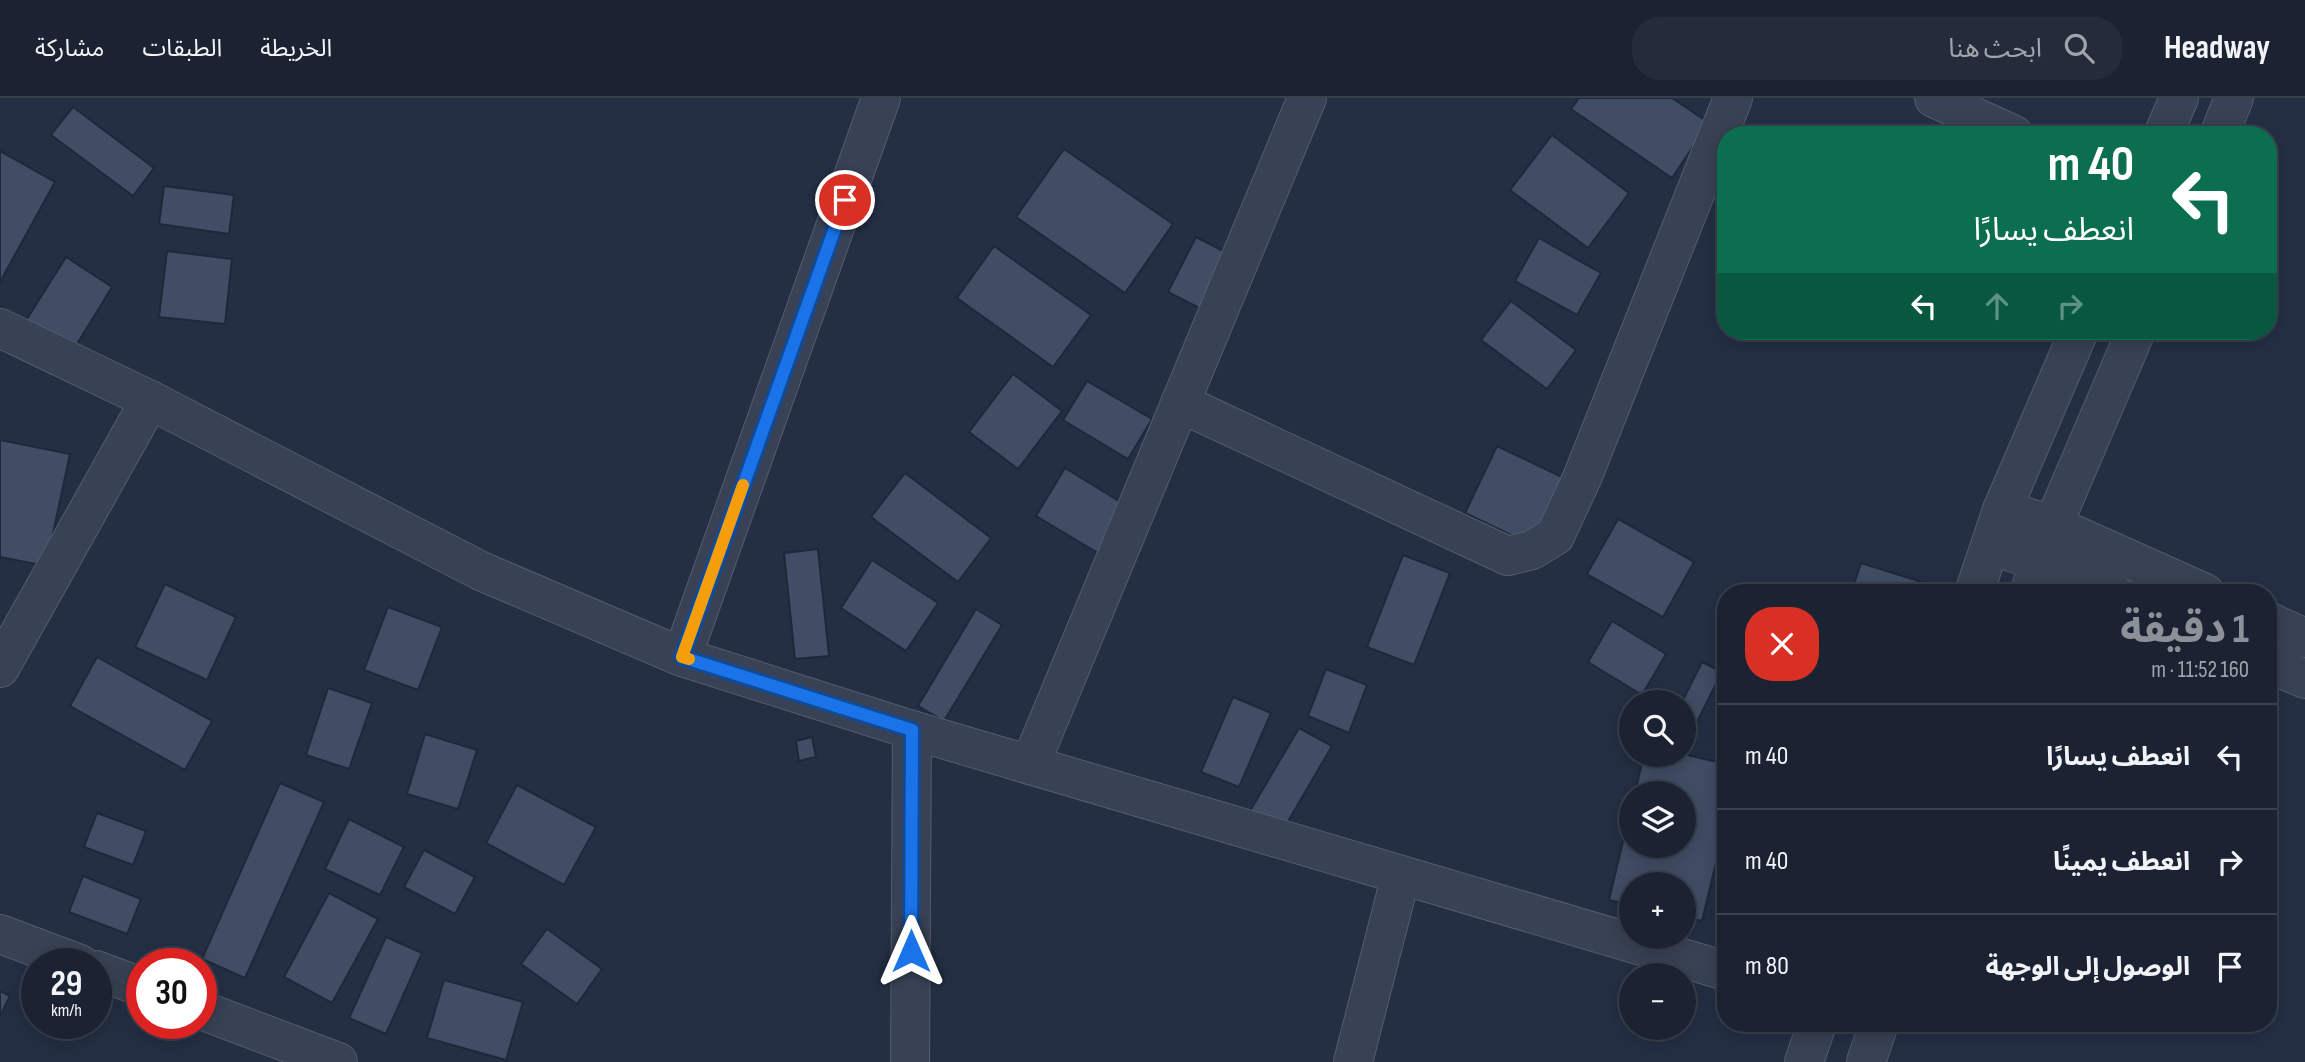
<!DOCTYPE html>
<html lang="ar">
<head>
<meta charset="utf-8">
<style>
  :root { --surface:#1b2333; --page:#242b3b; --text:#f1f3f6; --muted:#a0a4ac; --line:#39404e; --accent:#8c9099 }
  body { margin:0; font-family:"Sofia Sans Condensed","Noto Sans Arabic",sans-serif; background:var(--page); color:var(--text); direction:rtl; height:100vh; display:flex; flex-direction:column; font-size:26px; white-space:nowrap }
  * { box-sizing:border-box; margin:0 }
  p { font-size:23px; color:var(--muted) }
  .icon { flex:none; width:38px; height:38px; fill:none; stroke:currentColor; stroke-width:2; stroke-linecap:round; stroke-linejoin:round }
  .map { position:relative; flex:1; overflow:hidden; direction:ltr }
  .panel { position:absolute; left:1717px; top:486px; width:560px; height:448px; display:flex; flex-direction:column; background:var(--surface); border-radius:28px; box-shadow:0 4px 18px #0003,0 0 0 2px var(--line); direction:rtl }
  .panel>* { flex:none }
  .hud { position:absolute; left:1717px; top:28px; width:560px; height:214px; border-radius:28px; box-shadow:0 4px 18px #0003,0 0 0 2px var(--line); direction:rtl; background:#0b6e4f; color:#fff; overflow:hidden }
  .buttons { position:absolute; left:1619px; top:592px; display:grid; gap:14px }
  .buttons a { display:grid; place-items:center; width:77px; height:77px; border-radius:50%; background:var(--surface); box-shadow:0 4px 18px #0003,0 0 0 2px var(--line); font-size:35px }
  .speed { position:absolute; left:21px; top:850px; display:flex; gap:14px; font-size:35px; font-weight:700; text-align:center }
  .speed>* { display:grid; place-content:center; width:91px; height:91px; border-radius:50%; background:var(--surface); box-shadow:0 4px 18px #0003,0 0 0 2px var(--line); line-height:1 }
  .speed small { font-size:18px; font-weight:400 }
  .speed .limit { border:10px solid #d22; background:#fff; color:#111 }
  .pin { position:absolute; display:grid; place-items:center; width:60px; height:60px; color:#fff; margin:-30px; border:4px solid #fff; border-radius:50%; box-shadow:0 2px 7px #0007 }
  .me { position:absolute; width:77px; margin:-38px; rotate:0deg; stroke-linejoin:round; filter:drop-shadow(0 0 5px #0008) }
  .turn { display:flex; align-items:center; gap:24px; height:147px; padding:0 28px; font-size:32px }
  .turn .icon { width:91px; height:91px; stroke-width:2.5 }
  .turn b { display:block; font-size:49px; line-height:60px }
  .lanes { display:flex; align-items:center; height:66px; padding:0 28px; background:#0003; justify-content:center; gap:35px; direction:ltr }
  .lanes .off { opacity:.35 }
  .round { display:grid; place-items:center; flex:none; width:74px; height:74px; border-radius:28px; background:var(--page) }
  .headline { display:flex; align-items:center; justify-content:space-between; height:119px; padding:0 28px }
  h1 { font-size:42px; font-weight:700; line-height:52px; color:var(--accent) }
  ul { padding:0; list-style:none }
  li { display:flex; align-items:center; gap:21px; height:105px; padding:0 28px; border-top:2px solid var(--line) }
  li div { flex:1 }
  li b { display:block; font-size:26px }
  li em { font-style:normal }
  header { display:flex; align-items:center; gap:42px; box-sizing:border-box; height:98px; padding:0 35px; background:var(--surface); border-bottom:2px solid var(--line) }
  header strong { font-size:33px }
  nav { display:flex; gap:38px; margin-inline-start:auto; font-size:24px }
  .search { width:490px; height:63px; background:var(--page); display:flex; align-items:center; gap:18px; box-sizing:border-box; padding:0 24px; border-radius:28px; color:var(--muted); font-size:26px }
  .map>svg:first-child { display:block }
  .building { fill:#404d64; stroke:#1f283b; stroke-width:2 }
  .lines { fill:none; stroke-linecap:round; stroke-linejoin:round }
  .minor-casing { stroke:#545c6e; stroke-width:40 }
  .tertiary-casing { stroke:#545c6e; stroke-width:40 }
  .minor { stroke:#394254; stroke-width:38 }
  .tertiary { stroke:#394254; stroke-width:38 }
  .route-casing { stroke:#114b97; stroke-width:18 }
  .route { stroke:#1a73e8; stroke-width:12 }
  .slow { stroke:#f59e0b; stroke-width:12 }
</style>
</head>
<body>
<header>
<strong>Headway</strong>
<div class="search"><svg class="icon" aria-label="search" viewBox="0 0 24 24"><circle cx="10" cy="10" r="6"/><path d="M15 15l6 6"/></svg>ابحث هنا</div>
<nav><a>الخريطة</a><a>الطبقات</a><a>مشاركة</a></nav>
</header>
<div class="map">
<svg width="2305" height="964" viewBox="0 0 2305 964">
  <rect width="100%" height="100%" fill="#242f44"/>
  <g class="building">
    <polygon points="1579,0 1672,0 1709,25 1672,80 1571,11"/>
    <polygon points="73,9 154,70 133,98 51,37"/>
    <polygon points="1552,37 1629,95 1588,150 1510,92"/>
    <polygon points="1064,51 1173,126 1125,195 1016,119"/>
    <polygon points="0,53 55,84 0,184"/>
    <polygon points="164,88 234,97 229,136 159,126"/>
    <polygon points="1196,139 1233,158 1205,213 1168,194"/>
    <polygon points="1539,140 1601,175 1577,217 1515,183"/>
    <polygon points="994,148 1091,217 1053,269 957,200"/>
    <polygon points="167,153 232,161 225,226 159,219"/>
    <polygon points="66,159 112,189 69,259 22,229"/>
    <polygon points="1511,203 1576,252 1547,291 1481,242"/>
    <polygon points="1013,276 1062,313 1018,371 969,334"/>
    <polygon points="1087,283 1152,321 1128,361 1063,322"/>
    <polygon points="0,342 70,356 46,468 0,459"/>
    <polygon points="1497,348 1564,380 1532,447 1465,415"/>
    <polygon points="1065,370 1127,408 1098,455 1036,418"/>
    <polygon points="905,375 991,440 958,484 871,419"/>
    <polygon points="1618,421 1694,464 1663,519 1587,476"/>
    <polygon points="818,451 829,558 795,561 784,455"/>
    <polygon points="1403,457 1450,475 1414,567 1367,549"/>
    <polygon points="872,462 938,505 906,553 841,510"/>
    <polygon points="1861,465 1925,485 1921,495 1851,495"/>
    <polygon points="165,486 236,519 207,582 135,549"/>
    <polygon points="388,509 442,529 418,592 364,572"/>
    <polygon points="976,511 1002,527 944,623 918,608"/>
    <polygon points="1612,523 1666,556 1642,597 1588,564"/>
    <polygon points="97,559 212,623 185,672 70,608"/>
    <polygon points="1702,564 1722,574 1697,624 1684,618 1682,604"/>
    <polygon points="1326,571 1367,587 1349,635 1308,618"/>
    <polygon points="328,590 372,605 349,671 306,657"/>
    <polygon points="1233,599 1271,615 1239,689 1201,674"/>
    <polygon points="1299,630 1332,648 1283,732 1250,713"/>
    <polygon points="425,636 477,652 458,711 407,696"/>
    <polygon points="812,639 816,659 799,663 796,643"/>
    <polygon points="1644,656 1683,656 1726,666 1726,723 1702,823 1684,819 1684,786 1631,786 1631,807 1609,802 1631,710 1631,747 1684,747 1684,695 1635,695"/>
    <polygon points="280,685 324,704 245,880 202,861"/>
    <polygon points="517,687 596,729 564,787 486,745"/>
    <polygon points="97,715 146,733 133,767 84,749"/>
    <polygon points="349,721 404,749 380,797 325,771"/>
    <polygon points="424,752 475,779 455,816 404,789"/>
    <polygon points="83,778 141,801 127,836 69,814"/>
    <polygon points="329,795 378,821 332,905 284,879"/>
    <polygon points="547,831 602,871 577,906 521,866"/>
    <polygon points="386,839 422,855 386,936 349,920"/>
    <polygon points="444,882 523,904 506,962 427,940"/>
    <polygon points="0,893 10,898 0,918"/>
  </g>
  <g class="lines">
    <g class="minor-casing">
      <g id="minor">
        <polyline points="1934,0 2014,37"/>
        <polyline points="0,230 150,302 481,473 682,559 912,632 1726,873"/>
        <polyline points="1180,305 1508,458 1532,452 1555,438 1582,380 1733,0"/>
        <polyline points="2002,412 2053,427 2205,495"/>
        <polyline points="1991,448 2040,463 2113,495"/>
        <polyline points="2268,523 2305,540"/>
        <polyline points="682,559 881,0"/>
        <polyline points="2268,565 2305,581"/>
        <polyline points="0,570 150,302"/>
        <polyline points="1030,667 1307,0"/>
        <polyline points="0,836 80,866"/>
        <polyline points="96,872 142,889"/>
        <polyline points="201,912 338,964"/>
        <polyline points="910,964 912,632"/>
        <polyline points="1353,964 1401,777"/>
      </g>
    </g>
    <g class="tertiary-casing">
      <g id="tertiary">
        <polyline points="2163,37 2179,0"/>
        <polyline points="2219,37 2234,0"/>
        <polyline points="1974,495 2002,412 2079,233"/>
        <polyline points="2029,495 2053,427 2136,233"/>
        <polyline points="1804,964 1817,926"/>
        <polyline points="1866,964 1879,926"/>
      </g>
    </g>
    <use href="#minor" class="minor"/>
    <use href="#tertiary" class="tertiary"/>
  </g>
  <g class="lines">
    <g class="route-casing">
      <polyline id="route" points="845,102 682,559 912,632 911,853"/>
    </g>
    <use href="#route" class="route"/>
    <polyline class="slow" points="689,561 682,559 743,387"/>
  </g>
</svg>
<div class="buttons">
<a><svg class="icon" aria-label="search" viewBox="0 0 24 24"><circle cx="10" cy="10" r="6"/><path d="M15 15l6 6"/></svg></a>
<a><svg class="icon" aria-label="layers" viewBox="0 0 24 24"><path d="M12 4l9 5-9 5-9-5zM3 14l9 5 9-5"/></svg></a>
<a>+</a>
<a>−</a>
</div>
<div class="speed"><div>29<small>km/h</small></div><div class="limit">30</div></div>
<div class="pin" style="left:845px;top:102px;background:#d93025"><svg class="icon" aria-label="arrive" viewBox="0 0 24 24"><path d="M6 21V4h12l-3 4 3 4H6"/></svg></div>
<svg class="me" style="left:911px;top:853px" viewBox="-20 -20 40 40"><path d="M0-17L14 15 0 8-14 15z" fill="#1a73e8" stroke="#fff" stroke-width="4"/></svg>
<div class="hud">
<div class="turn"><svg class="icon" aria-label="left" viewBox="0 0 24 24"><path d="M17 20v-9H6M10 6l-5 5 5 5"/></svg><div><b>40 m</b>انعطف يسارًا</div></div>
<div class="lanes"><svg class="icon" aria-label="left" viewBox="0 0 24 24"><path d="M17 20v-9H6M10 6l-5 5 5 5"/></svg><svg class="icon off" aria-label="ahead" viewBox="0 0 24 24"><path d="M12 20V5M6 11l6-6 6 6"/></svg><svg class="icon off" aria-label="right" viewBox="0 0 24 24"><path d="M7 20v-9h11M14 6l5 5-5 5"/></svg></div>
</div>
<section class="panel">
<div class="headline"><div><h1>1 دقيقة</h1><p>160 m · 11:52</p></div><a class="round" style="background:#d93025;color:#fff"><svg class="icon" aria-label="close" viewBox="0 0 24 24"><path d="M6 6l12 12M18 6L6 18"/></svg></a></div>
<ul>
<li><svg class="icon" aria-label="left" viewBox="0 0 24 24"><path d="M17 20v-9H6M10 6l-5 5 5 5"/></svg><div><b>انعطف يسارًا</b></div><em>40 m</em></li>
<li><svg class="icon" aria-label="right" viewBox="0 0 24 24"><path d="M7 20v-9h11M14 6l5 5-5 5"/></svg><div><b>انعطف يمينًا</b></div><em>40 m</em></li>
<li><svg class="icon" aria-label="arrive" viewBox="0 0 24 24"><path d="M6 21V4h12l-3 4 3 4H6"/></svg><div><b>الوصول إلى الوجهة</b></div><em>80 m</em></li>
</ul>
</section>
</div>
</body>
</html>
